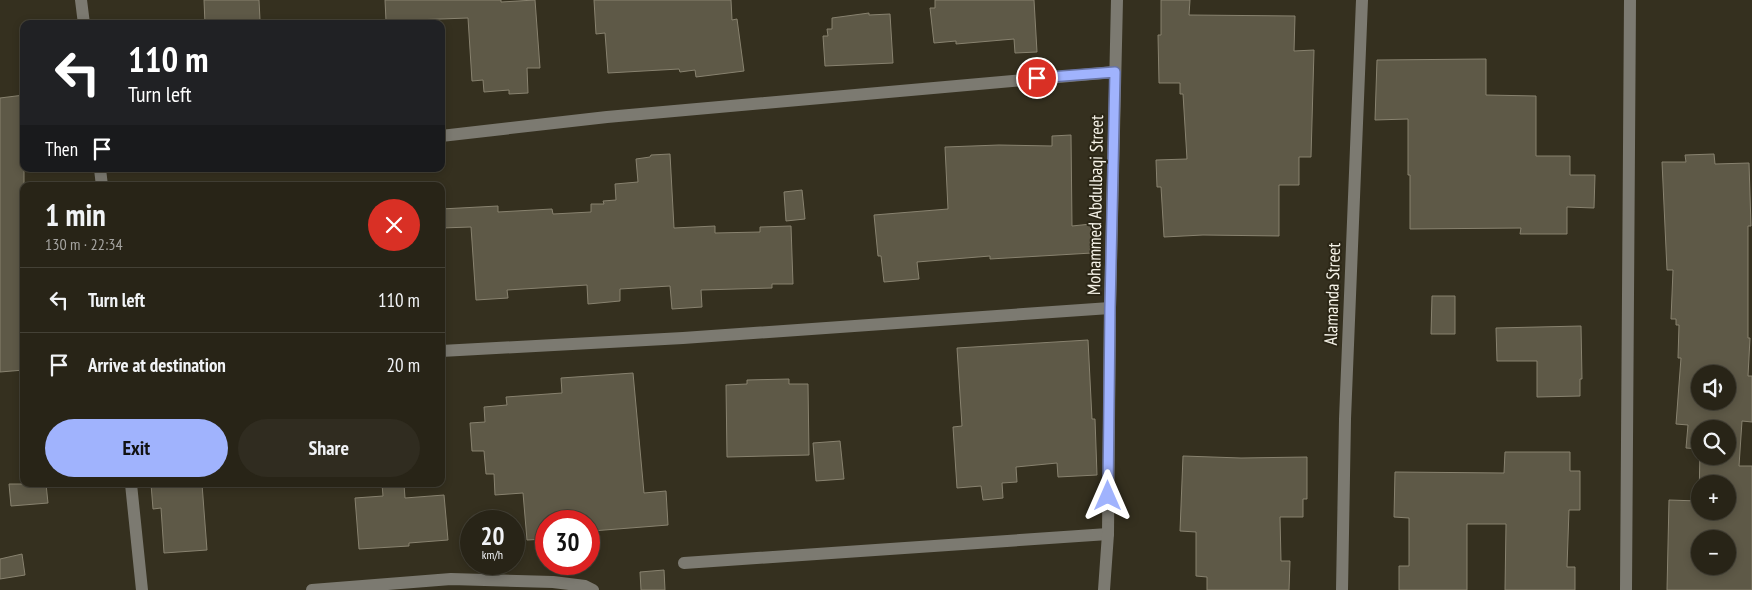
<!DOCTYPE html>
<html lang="en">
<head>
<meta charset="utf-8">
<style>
  :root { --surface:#282417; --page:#302c20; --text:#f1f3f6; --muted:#a5a4a1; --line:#444136; --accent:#a0b3fd }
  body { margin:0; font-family:"PT Sans Narrow",sans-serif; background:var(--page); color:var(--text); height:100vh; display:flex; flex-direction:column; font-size:19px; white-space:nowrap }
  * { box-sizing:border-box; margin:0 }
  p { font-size:16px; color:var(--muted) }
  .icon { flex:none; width:28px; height:28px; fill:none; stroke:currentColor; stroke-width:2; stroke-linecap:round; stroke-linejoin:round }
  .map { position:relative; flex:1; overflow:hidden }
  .side { position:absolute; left:20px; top:182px; width:425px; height:305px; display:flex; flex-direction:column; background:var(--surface); border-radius:10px; box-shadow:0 2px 8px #0003,0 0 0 1px var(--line) }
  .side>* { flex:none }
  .banner { position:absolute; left:20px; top:20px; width:425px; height:152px; border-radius:10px; box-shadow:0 2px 8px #0003,0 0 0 1px var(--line); background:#202124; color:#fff; overflow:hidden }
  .tools { position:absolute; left:1691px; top:365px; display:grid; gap:10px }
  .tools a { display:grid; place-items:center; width:45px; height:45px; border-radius:50%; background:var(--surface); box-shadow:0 2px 8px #0003,0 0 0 1px var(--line); font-size:25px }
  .speed { position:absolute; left:460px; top:510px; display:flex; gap:10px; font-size:25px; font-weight:700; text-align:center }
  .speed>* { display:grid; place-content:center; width:65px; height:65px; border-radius:50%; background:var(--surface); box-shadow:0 2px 8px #0003,0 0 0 1px var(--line); line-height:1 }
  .speed small { font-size:12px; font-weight:400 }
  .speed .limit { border:8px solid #d22; background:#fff; color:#111 }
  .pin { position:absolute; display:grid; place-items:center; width:42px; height:42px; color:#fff; margin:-21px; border:2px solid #fff; border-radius:50%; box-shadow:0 1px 5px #0007 }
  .me { position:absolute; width:55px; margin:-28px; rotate:0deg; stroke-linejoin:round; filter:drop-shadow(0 0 4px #0008) }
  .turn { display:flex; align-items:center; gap:18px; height:105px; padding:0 25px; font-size:22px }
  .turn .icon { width:65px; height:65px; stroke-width:2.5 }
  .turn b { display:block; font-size:35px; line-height:42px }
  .then { display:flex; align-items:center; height:48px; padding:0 25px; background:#0003; gap:10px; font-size:19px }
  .round { display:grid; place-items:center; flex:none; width:52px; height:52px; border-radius:26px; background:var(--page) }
  .head { display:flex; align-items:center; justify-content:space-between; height:85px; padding:0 25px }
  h1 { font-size:30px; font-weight:700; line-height:38px }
  .primary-button { display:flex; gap:10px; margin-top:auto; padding:10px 25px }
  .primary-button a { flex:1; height:58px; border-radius:30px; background:var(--accent); color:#111; font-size:20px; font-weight:700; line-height:58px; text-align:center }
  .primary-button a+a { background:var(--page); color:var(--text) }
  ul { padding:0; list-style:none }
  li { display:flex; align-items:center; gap:15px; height:65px; padding:0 25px; border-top:1px solid var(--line) }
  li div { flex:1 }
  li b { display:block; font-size:19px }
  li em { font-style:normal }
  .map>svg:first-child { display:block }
  .building { fill:#5e5947; stroke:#88826f; fill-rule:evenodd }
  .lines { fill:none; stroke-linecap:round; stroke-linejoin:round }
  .minor { stroke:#7c7a71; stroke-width:12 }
  .route-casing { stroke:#6874a4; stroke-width:12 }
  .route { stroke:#a0b3fd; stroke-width:9 }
  .labels { text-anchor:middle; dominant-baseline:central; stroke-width:4; stroke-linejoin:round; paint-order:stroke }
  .street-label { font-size:18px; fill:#f5f2e7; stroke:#2b2616 }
</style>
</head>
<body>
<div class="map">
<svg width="1752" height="590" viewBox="0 0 1752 590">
  <rect width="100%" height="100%" fill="#35301f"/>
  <g class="building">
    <polygon points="204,0 259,0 260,20 243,21 243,24 205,24"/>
    <polygon points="385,0 501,0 501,2 535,0 540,68 527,68 528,93 509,94 509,90 484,92 483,80 472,81 468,18 386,21"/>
    <polygon points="594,0 731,0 732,20 737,19 744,71 696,77 695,70 680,72 679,69 608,73 605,33 596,34"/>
    <polygon points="935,0 1034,0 1037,52 1015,53 1014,39 956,44 956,41 934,43 930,8 935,8"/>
    <polygon points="1161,0 1190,0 1189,15 1295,16 1294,51 1314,50 1311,157 1299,157 1299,185 1279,185 1279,236 1203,235 1164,237 1161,187 1157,187 1156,160 1187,159 1183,94 1180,94 1180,83 1159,83 1158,35 1161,35"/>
    <polygon points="869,13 869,15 890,14 893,63 825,66 823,36 828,36 827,29 832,29 832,18"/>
    <polygon points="1486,59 1486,95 1536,96 1536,156 1570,156 1570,175 1595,175 1594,208 1567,207 1567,234 1520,234 1521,228 1410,229 1410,175 1408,175 1408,119 1375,120 1377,60"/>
    <polygon points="24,95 24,370 0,372 0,98"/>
    <polygon points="1071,135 1072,226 1091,224 1092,253 990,259 990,256 917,262 919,279 884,282 881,256 878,256 874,215 948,209 945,147 999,145 1052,146 1052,136"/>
    <polygon points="670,154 674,228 715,226 715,233 760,232 760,227 791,226 793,284 772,284 772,288 701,290 702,307 672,309 670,286 620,289 620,301 588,304 587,285 507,290 508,298 476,300 471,227 441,228 441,209 498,206 498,212 552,209 553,214 591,212 591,204 604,204 603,201 616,200 615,184 638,182 636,159 650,157 651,155"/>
    <path d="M1714,154L1715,164L1749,163L1751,226H1748V338H1750L1748,376H1752V422L1742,421L1739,466H1752V590H1667L1669,500L1699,501L1700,449L1686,448L1688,425L1676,424L1681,358H1678L1679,325H1676V319H1671L1673,270H1667L1662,162H1686L1685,155ZM1700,374H1728V401H1700ZM1700,429H1728V456H1700ZM1700,484H1728V511H1700ZM1700,539H1728V566H1700Z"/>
    <polygon points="802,190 805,219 786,221 784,192"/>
    <polygon points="1432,296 1455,296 1455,334 1431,334"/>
    <polygon points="1581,326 1582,379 1580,379 1580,396 1537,397 1537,361 1497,361 1496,328"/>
    <polygon points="1088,340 1092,419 1095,419 1097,475 1058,477 1057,463 1016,467 1017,482 1002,483 1003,498 983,500 981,486 957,488 953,427 962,426 957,348"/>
    <polygon points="633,373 644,493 666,491 668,525 592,531 591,521 546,521 546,539 527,540 523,493 495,495 494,474 486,474 484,451 472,451 470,423 485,422 484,407 507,405 506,397 562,393 561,378"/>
    <polygon points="789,379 789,384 808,384 809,455 727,457 726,385 747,384 747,380"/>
    <polygon points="840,441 844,479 816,481 813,443"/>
    <polygon points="1505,452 1570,452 1570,471 1580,471 1580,510 1569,510 1567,567 1575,567 1575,590 1505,590 1506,524 1467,524 1467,590 1399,590 1399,566 1409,566 1409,518 1394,517 1395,472 1504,473"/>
    <polygon points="1183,456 1241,458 1307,457 1307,499 1303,499 1303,517 1280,517 1281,561 1290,561 1289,590 1207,590 1207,577 1196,576 1196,532 1180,531"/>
    <polygon points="9,484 46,484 48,503 11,506"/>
    <polygon points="151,484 202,484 207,550 164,553 161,508 153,509"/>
    <polygon points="382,484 404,484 405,498 444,495 448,540 409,543 409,546 359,549 355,498 383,496"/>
    <polygon points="22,554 25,575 0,579 0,559"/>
    <polygon points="664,570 665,590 641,590 640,572"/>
  </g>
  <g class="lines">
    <g class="minor">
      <polyline points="81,0 84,24"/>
      <polyline points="441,136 607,117 1115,72"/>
      <polyline points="100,169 102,186"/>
      <polyline points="441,351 683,338 1110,308"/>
      <polyline points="131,484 142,590"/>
      <polyline points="684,563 1108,534"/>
      <polyline points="312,590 451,579 553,582 585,586 593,590"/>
      <polyline points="1104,590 1108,534 1110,308 1117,0"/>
      <polyline points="1342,590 1345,419 1362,0"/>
      <polyline points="1626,590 1630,0"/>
    </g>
  </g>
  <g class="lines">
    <g class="route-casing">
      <polyline id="route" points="1037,78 1115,72 1110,308 1108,496"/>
    </g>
    <use href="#route" class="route"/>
  </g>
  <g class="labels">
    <g class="street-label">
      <text transform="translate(1095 205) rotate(-89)">Mohammed Abdulbaqi Street</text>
      <text transform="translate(1332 294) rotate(-88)">Alamanda Street</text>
    </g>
  </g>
</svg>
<div class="tools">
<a><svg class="icon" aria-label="sound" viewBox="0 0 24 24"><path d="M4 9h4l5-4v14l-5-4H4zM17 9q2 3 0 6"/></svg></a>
<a><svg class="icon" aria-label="search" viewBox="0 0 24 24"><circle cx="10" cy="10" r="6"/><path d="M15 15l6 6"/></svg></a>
<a>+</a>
<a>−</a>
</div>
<div class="speed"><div>20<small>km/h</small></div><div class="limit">30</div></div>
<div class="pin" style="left:1037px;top:78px;background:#d93025"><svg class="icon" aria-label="arrive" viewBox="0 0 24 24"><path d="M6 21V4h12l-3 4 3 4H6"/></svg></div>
<svg class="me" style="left:1108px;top:496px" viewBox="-20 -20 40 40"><path d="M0-17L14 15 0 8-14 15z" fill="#a0b3fd" stroke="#fff" stroke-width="4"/></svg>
<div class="banner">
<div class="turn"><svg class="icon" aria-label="left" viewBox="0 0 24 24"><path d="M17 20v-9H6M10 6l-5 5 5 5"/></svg><div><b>110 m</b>Turn left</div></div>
<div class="then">Then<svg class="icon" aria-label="arrive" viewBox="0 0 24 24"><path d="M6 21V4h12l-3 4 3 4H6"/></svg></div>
</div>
<section class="side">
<div class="head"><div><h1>1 min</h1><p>130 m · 22:34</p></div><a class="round" style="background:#d93025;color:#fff"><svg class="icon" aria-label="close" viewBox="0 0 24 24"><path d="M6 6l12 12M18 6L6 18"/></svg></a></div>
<ul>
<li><svg class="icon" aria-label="left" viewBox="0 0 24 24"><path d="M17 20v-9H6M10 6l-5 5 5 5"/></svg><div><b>Turn left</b></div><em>110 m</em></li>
<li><svg class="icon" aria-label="arrive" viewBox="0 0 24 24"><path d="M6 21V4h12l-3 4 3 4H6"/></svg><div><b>Arrive at destination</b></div><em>20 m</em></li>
</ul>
<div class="primary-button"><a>Exit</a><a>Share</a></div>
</section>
</div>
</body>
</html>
